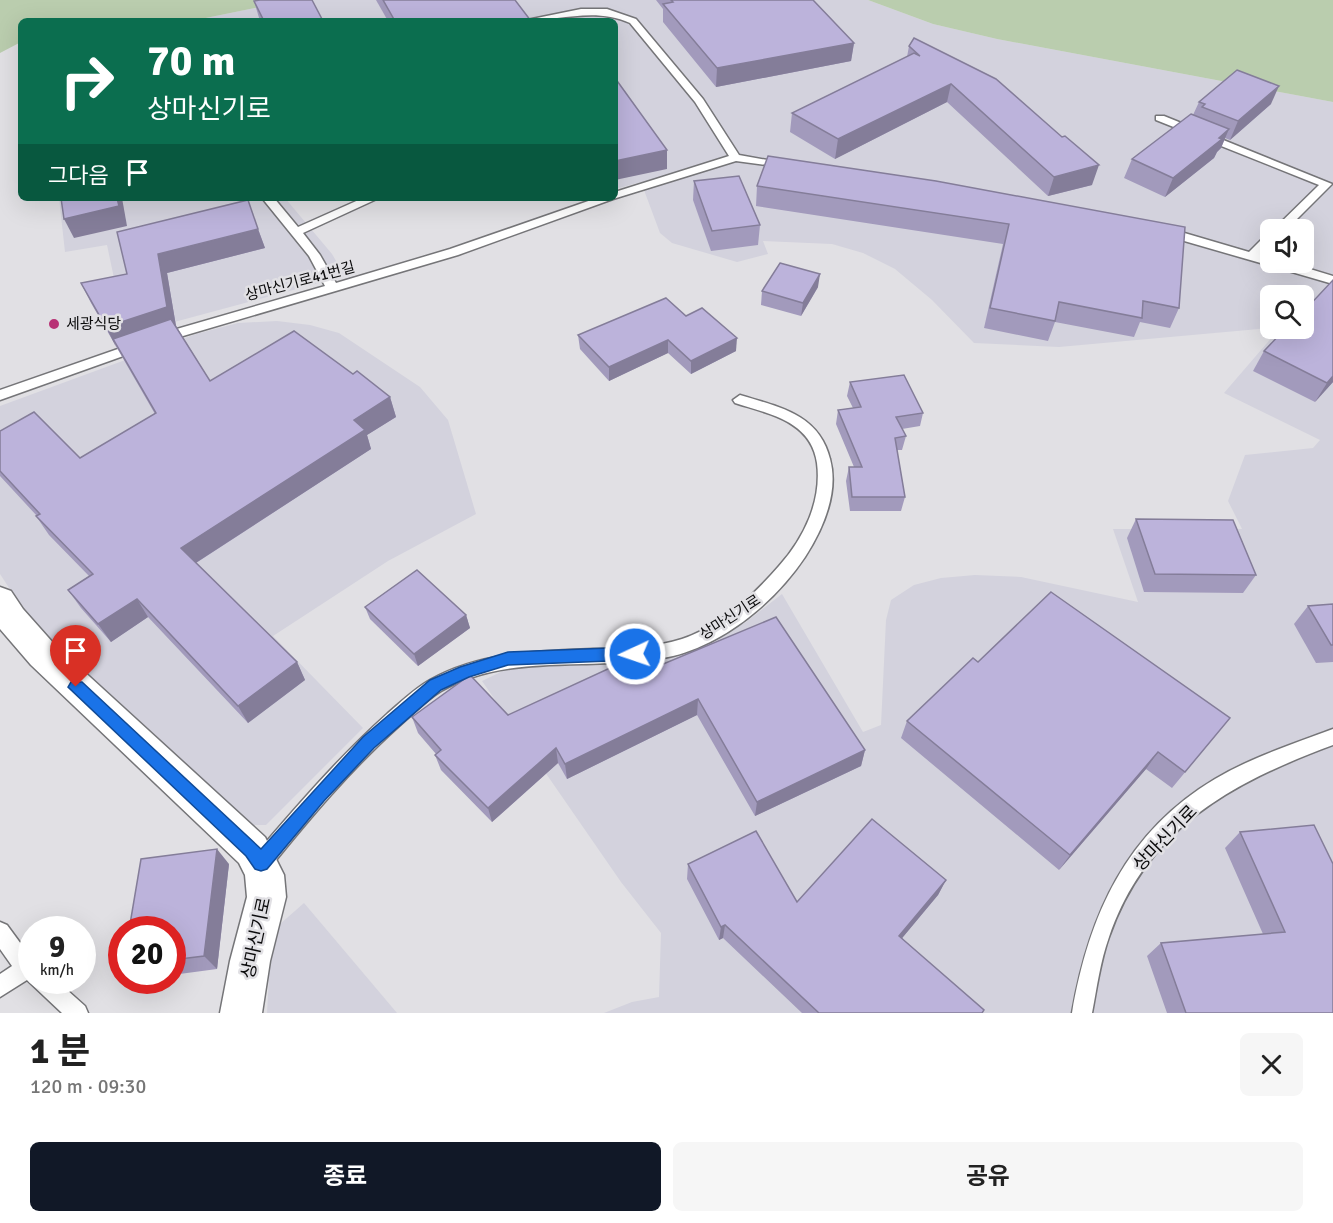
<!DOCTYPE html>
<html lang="ko">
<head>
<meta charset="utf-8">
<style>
  :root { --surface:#fff; --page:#f6f6f6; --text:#222; --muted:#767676; --accent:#111827 }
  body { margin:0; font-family:Signika,"Noto Sans KR",sans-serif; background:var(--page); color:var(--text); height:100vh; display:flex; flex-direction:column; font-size:22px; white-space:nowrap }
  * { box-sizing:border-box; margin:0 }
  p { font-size:20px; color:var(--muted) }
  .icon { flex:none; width:33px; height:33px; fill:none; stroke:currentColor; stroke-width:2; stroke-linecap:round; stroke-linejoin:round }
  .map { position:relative; height:1013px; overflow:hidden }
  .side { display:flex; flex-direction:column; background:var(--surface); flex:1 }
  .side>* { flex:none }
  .top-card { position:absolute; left:18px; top:18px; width:600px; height:183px; border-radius:9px; box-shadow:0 6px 24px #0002; background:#0b6e4f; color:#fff; overflow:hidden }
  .controls { position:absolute; left:1260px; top:219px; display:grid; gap:12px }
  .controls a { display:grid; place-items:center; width:54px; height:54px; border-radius:9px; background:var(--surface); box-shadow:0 6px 24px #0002; font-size:30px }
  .speed { position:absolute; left:18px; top:916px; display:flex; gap:12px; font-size:30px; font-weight:700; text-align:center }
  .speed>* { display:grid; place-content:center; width:78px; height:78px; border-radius:50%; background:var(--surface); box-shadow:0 6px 24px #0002; line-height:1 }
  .speed small { font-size:15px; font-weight:400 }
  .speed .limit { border:9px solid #d22; background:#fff; color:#111 }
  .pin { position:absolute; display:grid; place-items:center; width:51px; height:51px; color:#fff; margin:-62px -26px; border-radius:50% 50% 50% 0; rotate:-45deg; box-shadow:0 0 6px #0007 }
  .pin .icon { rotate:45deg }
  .me { position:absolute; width:66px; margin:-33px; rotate:267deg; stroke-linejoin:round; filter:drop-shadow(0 0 4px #0008) }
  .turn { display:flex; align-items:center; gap:21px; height:126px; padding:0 30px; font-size:27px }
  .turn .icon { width:78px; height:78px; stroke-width:2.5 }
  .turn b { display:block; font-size:42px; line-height:51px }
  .then { display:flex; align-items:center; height:57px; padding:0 30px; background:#0003; gap:12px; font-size:22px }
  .round { display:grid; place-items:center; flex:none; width:63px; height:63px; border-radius:9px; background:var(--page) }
  .overview { display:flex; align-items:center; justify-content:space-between; height:102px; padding:0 30px }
  h1 { font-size:36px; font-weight:700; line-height:45px }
  .action { display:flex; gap:12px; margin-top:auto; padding:12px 30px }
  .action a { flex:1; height:69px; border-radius:9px; background:var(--accent); color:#fff; font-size:24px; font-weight:700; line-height:69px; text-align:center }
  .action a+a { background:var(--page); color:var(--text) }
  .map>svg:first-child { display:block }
  .built { fill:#d3d2dd; fill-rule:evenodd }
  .green { fill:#bacdae }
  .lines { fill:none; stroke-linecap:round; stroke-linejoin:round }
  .lane-casing { stroke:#757578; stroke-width:3 }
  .street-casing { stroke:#757578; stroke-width:3 }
  .lane { fill:#fff; fill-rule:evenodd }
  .street { fill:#fff; fill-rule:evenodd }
  .wall { fill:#a29abc }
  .shaded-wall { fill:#847d99 }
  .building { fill:#bcb3db; stroke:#847d99; stroke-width:1.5 }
  .route { fill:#1a73e8; stroke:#114b97; stroke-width:1.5 }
  .poi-dot { fill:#b83275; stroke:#e1e0e4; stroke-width:2 }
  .labels { text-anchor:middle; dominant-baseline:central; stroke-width:5; stroke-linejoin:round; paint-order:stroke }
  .street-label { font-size:15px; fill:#0b0b0c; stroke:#e1e0e4 }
  .poi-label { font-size:15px; fill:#0b0b0c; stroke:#e1e0e4; text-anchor:start }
  .near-street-label { font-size:18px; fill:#0b0b0c; stroke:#e1e0e4 }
</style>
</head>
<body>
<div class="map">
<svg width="1333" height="1013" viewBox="0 0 1333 1013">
  <rect width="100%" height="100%" fill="#e1e0e4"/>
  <g class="built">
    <path d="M294,0H868L933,24L997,39L1333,102V1013H604L632,1002L659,997L661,933L621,882L482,681L507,669L530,665L633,662L679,654L716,641L746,622L782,594L863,732L881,725L886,620L891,600L914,585L941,578L975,575L1021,577L1138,602L1113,529H1242L1228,501L1245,455L1313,448L1320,440L1224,393L1279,329L1304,328V296H1270V328L1059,347L974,343L932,300L895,269L863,253L832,244L763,241L768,254L737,262L672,243L660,233L641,182L615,189V21H191ZM1270,230H1304V262H1270Z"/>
    <polygon points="59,198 285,198 332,254 345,276 126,335 107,245 65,252"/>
    <polygon points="277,321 310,325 339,333 420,387 448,420 476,514 388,561 273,636 363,728 266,825 254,825 239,815 53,648 15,597 0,574 0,406 196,334 238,323"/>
    <polygon points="304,903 397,1013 267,1013 270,956 279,925"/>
  </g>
  <g class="green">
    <polygon points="0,0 294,0 191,21 21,21 21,42 0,53"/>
    <polygon points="868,0 1333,0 1333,102 997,39 933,24"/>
  </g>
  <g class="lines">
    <g class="lane-casing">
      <g id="lane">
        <path d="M581,9H607L636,19L703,99L739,155L790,164V168L736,161L613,199L458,255L166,341H156L154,338L156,335L325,286L309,256L262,198H274L298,227L363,198H379L303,233L320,255L336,283L450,249L597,198H615V192L729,156L695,102L630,23C594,7 560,21 522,21Z"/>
        <polygon points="1156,116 1164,116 1332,184 1286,230 1273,230 1319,185 1156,120"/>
        <polygon points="1164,227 1249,252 1266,235 1270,234 1270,244 1260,255 1270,258 1270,262 1287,262 1333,276 1333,284 1160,234 1158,231"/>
        <polygon points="138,342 145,346 143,349 0,400 0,390"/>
        <path d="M740,395C779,407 819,414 830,459C839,492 823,529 805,557C775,602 725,643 673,656C643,663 612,663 582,664C534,665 485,666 441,691C426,700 413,714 399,726C351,769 309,819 268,870L261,872L254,870L251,863L254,856C296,807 339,757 387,714C401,702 414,689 430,680C480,652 536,651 593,649C622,649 654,648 682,639C720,626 753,596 779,566C804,538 822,501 817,463C811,421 769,414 735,403L733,400Z"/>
        <path d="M1333,729V745C1231,783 1147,828 1109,937C1100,962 1097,987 1092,1013H1072C1089,915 1126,832 1215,779C1252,757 1293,744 1333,729Z"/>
        <polygon points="0,922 7,925 32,959 32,981 57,981 85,1006 88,1013 62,1013 27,980 0,997 0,974 12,966 0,949"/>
      </g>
    </g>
    <g class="street-casing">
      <polygon id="street" points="0,587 11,591 23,609 55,645 265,837 284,875 286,897 270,961 262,1013 220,1013 230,961 247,897 245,875 239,863 31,665 0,629"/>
    </g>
    <use href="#lane" class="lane"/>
    <use href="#street" class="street"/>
  </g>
  <g class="wall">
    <polygon points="376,0 515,0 531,21 388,21"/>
    <polygon points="656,0 813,0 854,43 851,61 716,87 663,22 663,9"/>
    <polygon points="254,1 323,21 260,21"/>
    <polygon points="909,46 1092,185 1048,196 947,102 835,159 790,132 792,113 907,57"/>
    <polygon points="1199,102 1271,104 1230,140 1225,138 1221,148 1217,152 1214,158 1165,197 1124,178 1132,159 1193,115"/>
    <polygon points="694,181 760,225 758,245 711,251 693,200"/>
    <polygon points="936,181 1179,308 1170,328 1140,322 1134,337 1055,322 1048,341 984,328 1003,244 756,206 757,186"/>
    <polygon points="258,229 265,248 167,273 176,326 210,381 353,374 390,397 396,417 367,435 371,449 196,563 297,662 305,680 248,723 148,617 111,642 81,608 68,590 89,576 49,535 36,516 37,516 0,476 0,431 80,458 155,414 91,303 81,283 127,274"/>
    <polygon points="818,287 801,316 761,305 762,291"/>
    <polygon points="686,316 736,351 691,374 668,353 609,381 580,349 578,335"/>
    <polygon points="1264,351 1333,382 1315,402 1253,371"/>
    <polygon points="850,382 923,413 920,426 902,429 906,436 902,450 897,450 905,497 901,511 850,511 846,481 849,467 854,467 836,424 838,410 853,408 847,396"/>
    <polygon points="1136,519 1256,575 1243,593 1144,592 1127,538"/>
    <polygon points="1333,604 1333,662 1316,663 1294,624 1308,606"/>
    <polygon points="365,607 466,615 470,628 418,666 370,619"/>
    <polygon points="978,662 1216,735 1172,788 1146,769 1059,870 901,738 907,721"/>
    <polygon points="632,677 865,750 861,766 755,816 697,715 567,779 558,763 492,822 441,770 435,755 436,754 418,733 412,717 508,715"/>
    <polygon points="1240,832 1333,1013 1167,1013 1147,956 1161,943 1263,934 1225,848"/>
    <polygon points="229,864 217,969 172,975 172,930"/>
    <polygon points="688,864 797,902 946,880 938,895 902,938 982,1013 802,1013 723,938 719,940 687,879"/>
  </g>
  <g class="shaded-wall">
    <polygon points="854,43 851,61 716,87 717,68"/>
    <polygon points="951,84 947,102 835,159 838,139"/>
    <polygon points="1279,86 1271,104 1230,140 1238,121"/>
    <polygon points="1229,129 1221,148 1217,152 1214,158 1165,197 1173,178"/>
    <polygon points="667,150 667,169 615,180 615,161"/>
    <polygon points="1099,165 1092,185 1048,196 1054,177"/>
    <polygon points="117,198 122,198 127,226 74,238 64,219"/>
    <polygon points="258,229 265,248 167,273 176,326 113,339 116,347 106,327 158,254"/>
    <polygon points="820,274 818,287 801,316 803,303"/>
    <polygon points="737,338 736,351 691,374 691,361"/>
    <polygon points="668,340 668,353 609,381 609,367"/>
    <polygon points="1333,376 1333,382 1315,402 1327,383"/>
    <polygon points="390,397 396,417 367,435 371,449 191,566 181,548 354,420"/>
    <polygon points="137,599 148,617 111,642 98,624"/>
    <polygon points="466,615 470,628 418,666 414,654"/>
    <polygon points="297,662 305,680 248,723 238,706"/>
    <polygon points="698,699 697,715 567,779 565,764"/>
    <polygon points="556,748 558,763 492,822 488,808"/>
    <polygon points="865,750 861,766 755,816 757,802"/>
    <polygon points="1158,752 1146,769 1059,870 1070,855"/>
    <polygon points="217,849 229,864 217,969 204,956"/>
    <polygon points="946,880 938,895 893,949 899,936"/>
    <polygon points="725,925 723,938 719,940 721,927"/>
  </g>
  <g class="building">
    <polygon points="260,0 312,0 323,21 264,21 254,1"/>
    <polygon points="383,0 515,0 531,21 395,21"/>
    <polygon points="671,0 813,0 854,43 717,68 663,4 673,2"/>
    <polygon points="914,38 996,79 1062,137 1065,136 1099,165 1054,177 951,84 838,139 792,113 914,53 920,56 909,46"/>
    <polygon points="1237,70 1279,86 1238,121 1202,107 1205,104 1199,102"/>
    <polygon points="615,78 667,150 615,161"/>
    <polygon points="1191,114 1229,129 1219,138 1222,139 1173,178 1132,159"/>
    <polygon points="768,156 936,181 1185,227 1179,308 1143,301 1142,318 1059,302 1055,321 990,308 1009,224 757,186"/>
    <polygon points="739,176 760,225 712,231 694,181"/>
    <polygon points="61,198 117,198 119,206 64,219"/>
    <polygon points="248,200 258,229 158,254 167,307 106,327 81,283 127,274 117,232"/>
    <polygon points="780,263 820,274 803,303 762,291"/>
    <polygon points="1333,280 1333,376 1327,383 1264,351 1286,328 1304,328 1304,311"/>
    <polygon points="666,298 686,316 702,308 737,338 691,361 668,340 609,367 578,335"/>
    <polygon points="171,319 210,381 294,331 353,374 357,371 390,397 354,420 365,430 181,548 297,662 238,706 137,599 98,624 68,590 93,574 36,516 40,514 0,471 0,431 34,412 80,458 156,413 113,339"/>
    <polygon points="904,375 923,413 896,417 906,436 895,438 905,497 852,497 849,467 862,467 838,410 861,407 850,382"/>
    <polygon points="1136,519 1233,520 1256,575 1155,574"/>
    <polygon points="417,570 466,615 414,654 365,607"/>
    <polygon points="1051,592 1230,718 1185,772 1158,752 1070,855 907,721 973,658 978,662"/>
    <polygon points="1333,604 1333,645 1331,645 1308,606"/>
    <polygon points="776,617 865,750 757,802 698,699 565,764 556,748 488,808 435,755 441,750 412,717 470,675 508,715 623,662 632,677"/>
    <polygon points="872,819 946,880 899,936 984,1010 982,1013 819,1013 725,925 721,927 688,864 756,831 797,902"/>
    <polygon points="1314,825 1333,864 1333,1013 1186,1013 1161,943 1285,932 1240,832"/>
    <polygon points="217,849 204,956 172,960 172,930 129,930 141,859"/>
  </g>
  <polygon class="route" points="635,647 642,654 635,660 508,665 469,677 441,690 374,748 324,801 267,869 261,871 255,869 246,856 68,687 71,682 82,682 261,849 363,737 430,680 460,667 508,652"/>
  <circle class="poi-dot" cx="54" cy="324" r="6"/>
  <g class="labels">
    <g class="street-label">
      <text transform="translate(300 281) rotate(-15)">상마신기로41번길</text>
      <text transform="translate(730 617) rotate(-33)">상마신기로</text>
    </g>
    <g class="poi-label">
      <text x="66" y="324">세광식당</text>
    </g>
    <g class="near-street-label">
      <text transform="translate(1165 838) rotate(-46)">상마신기로</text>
      <text transform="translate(256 938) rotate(-78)">상마신기로</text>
    </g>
  </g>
</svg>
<div class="controls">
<a><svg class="icon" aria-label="sound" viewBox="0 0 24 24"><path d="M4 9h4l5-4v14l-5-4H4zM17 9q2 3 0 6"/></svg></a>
<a><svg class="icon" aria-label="search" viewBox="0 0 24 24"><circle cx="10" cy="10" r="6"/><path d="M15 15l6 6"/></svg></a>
</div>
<div class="speed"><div>9<small>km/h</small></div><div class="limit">20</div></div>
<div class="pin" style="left:76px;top:687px;background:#d93025"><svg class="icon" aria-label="arrive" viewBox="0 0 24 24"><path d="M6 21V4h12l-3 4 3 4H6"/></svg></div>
<svg class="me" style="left:635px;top:654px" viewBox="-20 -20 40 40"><circle r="17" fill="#1a73e8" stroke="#fff" stroke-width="3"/><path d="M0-11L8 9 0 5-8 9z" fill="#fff"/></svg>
<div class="top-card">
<div class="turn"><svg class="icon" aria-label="right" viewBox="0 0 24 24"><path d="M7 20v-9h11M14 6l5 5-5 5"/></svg><div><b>70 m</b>상마신기로</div></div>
<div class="then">그다음<svg class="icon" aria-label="arrive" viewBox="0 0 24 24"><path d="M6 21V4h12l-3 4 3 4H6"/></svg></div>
</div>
</div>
<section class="side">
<div class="overview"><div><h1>1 분</h1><p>120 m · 09:30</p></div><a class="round"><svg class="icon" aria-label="close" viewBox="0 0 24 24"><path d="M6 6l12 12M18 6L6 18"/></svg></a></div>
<div class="action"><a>종료</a><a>공유</a></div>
</section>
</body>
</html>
